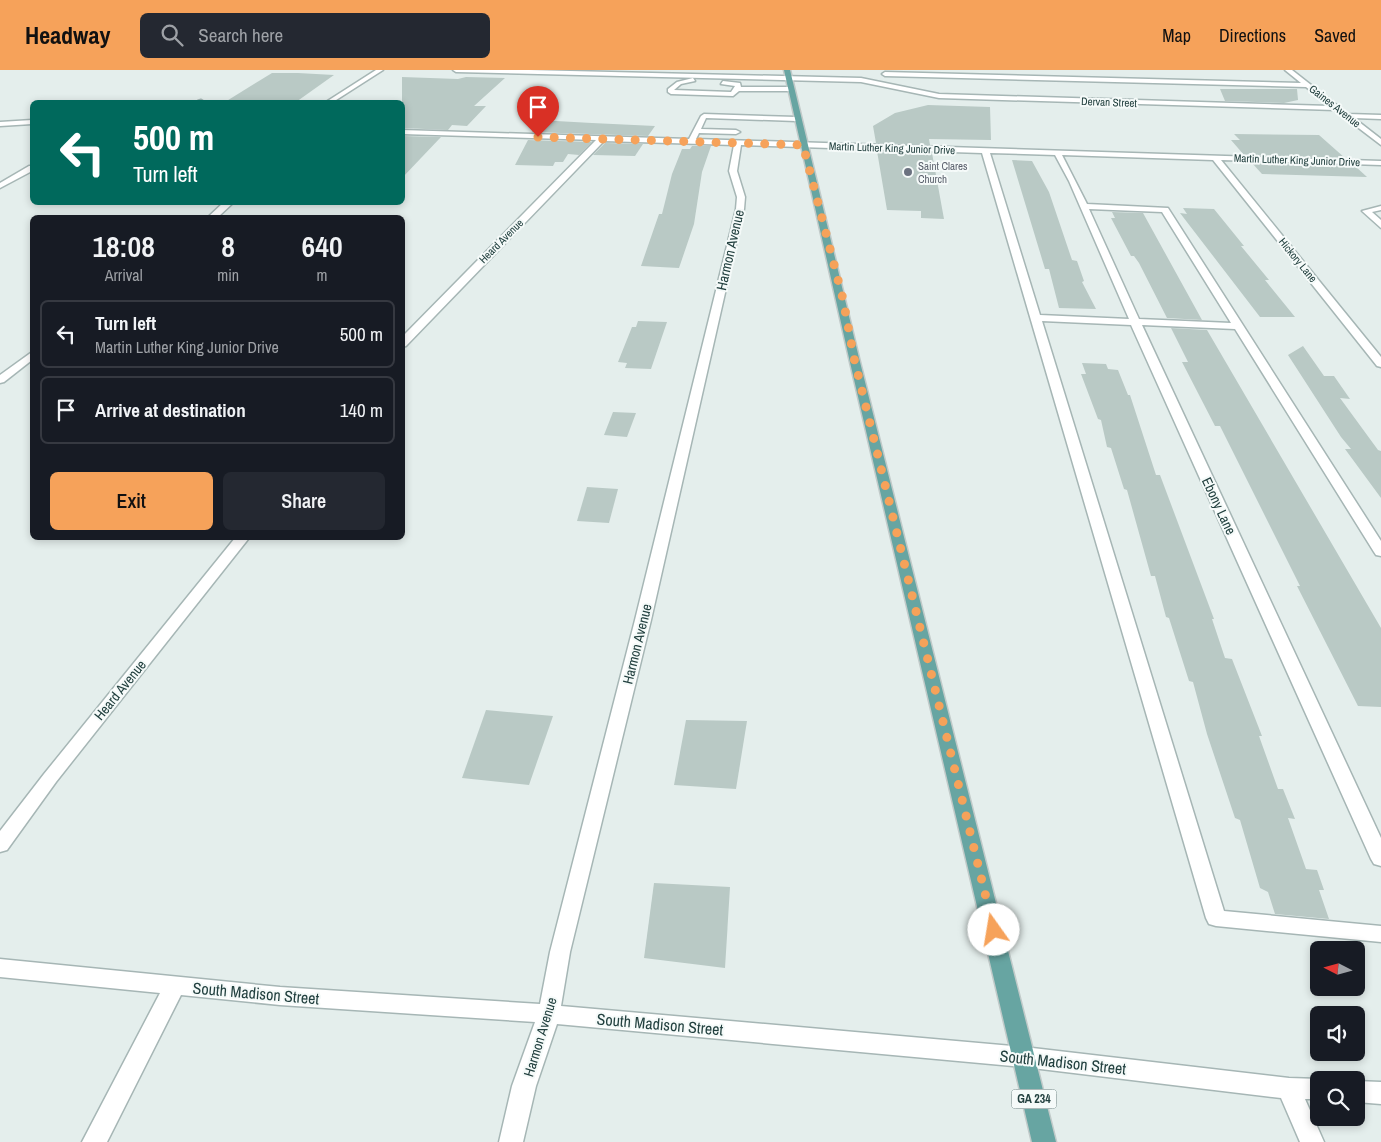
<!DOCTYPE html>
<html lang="en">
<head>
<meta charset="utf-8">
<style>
  :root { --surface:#171b24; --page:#242831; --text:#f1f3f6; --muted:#9ea1a6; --line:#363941; --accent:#f6a25a }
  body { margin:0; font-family:"Archivo Narrow",sans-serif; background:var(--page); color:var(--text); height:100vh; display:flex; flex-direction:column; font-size:19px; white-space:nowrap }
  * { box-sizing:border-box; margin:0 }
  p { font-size:16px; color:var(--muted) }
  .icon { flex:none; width:28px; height:28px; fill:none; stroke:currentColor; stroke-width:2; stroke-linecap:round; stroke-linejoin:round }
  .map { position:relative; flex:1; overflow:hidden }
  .drawer { position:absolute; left:30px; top:145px; width:375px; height:325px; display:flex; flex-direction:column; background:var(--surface); border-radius:8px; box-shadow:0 2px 8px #0003 }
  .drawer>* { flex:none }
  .banner { position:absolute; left:30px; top:30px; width:375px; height:105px; border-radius:8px; box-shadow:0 2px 8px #0003; background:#00695c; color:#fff; overflow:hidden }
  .needle { width:32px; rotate:276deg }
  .buttons { position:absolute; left:1310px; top:871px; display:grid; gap:10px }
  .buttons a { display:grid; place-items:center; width:55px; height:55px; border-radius:8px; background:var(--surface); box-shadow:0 2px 8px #0003; font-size:25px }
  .pin { position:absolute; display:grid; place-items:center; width:42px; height:42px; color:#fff; margin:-51px -21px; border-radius:50% 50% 50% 0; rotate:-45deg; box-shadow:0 0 5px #0007 }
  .pin .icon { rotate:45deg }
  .me { position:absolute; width:55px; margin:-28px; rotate:347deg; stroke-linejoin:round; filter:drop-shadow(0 0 4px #0008) }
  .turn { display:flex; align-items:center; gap:18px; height:105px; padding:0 20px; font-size:22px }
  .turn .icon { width:65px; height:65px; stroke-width:2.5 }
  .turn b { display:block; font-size:35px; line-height:42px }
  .eta { display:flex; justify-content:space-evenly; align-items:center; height:85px; text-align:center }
  .eta b { font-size:30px; font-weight:600; line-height:35px }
  .action { display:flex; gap:10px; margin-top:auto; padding:10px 20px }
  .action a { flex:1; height:58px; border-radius:8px; background:var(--accent); color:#111; font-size:20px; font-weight:600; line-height:58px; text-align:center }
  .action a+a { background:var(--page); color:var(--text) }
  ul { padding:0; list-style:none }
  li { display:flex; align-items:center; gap:15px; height:68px; margin:0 10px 8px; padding:0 10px; border:2px solid var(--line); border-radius:8px }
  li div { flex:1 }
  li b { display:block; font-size:19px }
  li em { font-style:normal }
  header { display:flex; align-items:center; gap:30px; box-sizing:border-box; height:70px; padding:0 25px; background:var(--accent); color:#111 }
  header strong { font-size:24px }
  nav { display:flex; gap:28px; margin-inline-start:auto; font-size:18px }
  .search { width:350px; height:45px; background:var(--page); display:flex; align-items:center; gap:12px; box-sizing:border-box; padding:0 18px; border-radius:8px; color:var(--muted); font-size:19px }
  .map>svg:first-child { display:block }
  .building { fill:#b9c9c5 }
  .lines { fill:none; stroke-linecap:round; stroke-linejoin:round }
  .minor-casing { stroke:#a6b6b5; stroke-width:3 }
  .major-casing { stroke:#c1cac9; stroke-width:3 }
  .minor { fill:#fff; fill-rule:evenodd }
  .major { fill:#67a5a2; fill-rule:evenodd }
  .route { stroke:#f6a25a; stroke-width:9; stroke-dasharray:0 16.2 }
  .worship-dot { fill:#6b7280; stroke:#f5faf9; stroke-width:2 }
  .labels { text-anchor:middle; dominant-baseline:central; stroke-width:4; stroke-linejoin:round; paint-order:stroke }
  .far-street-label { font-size:11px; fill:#22403f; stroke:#f5faf9 }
  .far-worship-label { font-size:11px; fill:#5b616d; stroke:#f5faf9; text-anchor:start }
  .shield { fill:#f5faf9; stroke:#617877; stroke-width:1 }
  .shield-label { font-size:12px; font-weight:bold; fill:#22403f }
  .street-label { font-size:14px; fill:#22403f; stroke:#f5faf9 }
  .near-street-label { font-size:16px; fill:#22403f; stroke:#f5faf9 }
</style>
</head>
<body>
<header>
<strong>Headway</strong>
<div class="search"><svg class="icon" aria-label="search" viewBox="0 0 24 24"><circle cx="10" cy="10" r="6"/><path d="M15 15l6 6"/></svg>Search here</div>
<nav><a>Map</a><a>Directions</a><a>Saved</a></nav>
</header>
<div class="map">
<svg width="1381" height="1072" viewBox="0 0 1381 1072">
  <rect width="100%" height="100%" fill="#e4eeec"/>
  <g class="building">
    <polygon points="272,3 298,3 334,5 296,32 225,32"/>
    <polygon points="402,7 458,9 466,7 505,8 474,36 486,36 467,56 452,55 448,60 402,58"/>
    <polygon points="1220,19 1297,19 1298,30 1284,33 1225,31"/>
    <polygon points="928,35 990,37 991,70 929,69 930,75 876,73 873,56 895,43"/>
    <polygon points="538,50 592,53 655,56 648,66 532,62"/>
    <polygon points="1234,64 1319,65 1345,88 1244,85 1231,70 1240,70"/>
    <polygon points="402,66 441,67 402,108"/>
    <polygon points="528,70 592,72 579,85 568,84 563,92 555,92 553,96 515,95"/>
    <polygon points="605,73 643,74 635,86 593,85"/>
    <polygon points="692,76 711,76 702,102 694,154 679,198 641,196 659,144 662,144 672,104 682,79 690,79"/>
    <polygon points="877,81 932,83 944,149 921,148 921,141 887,140"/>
    <polygon points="1012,90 1032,91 1049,122 1072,190 1077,191 1084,211 1082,212 1096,239 1059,238 1049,199 1045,199"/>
    <polygon points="1252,93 1355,96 1367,107 1262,104"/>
    <polygon points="1183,138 1214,139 1244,176 1241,176 1269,210 1265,210 1295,247 1260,247 1180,143 1187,144"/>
    <polygon points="1112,142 1143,143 1202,250 1167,248 1139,193 1134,186 1131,186 1111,148 1115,148"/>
    <polygon points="638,251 667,252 651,299 625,298 627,293 618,292 632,257 636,257"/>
    <polygon points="1171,258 1207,260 1381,558 1381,637 1358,636 1297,516 1300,516 1220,356 1215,356 1182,292 1188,292"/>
    <polygon points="1303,276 1324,306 1334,306 1350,329 1340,328 1378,380 1381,381 1381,428 1345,379 1351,379 1341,367 1288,285"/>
    <polygon points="1082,293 1106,294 1108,299 1118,300 1128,325 1130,325 1156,405 1160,405 1214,549 1212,549 1225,588 1232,589 1262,666 1259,666 1278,719 1283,719 1295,749 1288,748 1306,799 1317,800 1324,820 1319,820 1329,849 1275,844 1268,822 1260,818 1240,750 1235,748 1207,664 1193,612 1189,611 1169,548 1166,547 1155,506 1151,506 1127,420 1124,419 1111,378 1107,377 1101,350 1098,349 1081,304 1086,304"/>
    <polygon points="613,342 636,343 627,367 604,365"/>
    <polygon points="587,417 618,419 609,453 577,451"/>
    <polygon points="486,640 553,646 529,715 462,708"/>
    <polygon points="686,650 747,651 736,719 674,715"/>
    <polygon points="654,813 730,817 725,898 644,888"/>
  </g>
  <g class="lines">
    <g class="minor-casing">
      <g id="minor">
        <polygon points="376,0 383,0 333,32 326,32"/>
        <polygon points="453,0 529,0 861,8 939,24 1330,36 1306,17 885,6 882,4 885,2 1301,13 1285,0 1292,0 1348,44 1381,45 1381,49 1354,48 1381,69 1381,75 1335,40 939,28 861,12 456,2"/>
        <polygon points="693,8 695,11 681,14 674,20 731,22 735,16 721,14 723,11 740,13 741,17 790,17 793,19 790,21 739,21 733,26 671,24 668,22 668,19 677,12"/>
        <polygon points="201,30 204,32 197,32 198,31"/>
        <path d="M704,44L796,47L799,49L796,51L706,48L701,59L736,60L740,62L736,64L699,63L696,69L1381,91V95L1221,90L1381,287V297L1377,296L1213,90L1062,85L1087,134L1168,138L1381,471V486L1376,485L1374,482L1235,259L1142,255L1381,768V796L1374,794L1371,789L1131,255L1042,251L1224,841L1381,856V872L1216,856L1209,854L1206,848L982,83L741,75L737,101L745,127L744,139L651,550L570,882L561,936L1024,977L1289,1008L1319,1009L1323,1010H1319V1029H1305L1324,1072H1300L1281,1028L1024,997L557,954L536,1016L523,1072H499L512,1016L535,952L280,935L181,925L107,1072H82L160,923L0,907V889L280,917L540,934L550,882L635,550L736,139L737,127L729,101L734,75L604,71L406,276L402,277V267L596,70L402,64V60L689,69L701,46ZM990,83L1055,85L1069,111L1129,249L1040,245ZM1089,139L1162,142L1231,253L1139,249Z"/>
        <polygon points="32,50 32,54 0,56 0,52"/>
        <polygon points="29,96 32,96 32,101 0,118 0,113"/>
        <polygon points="224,132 234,132 217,148 207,148"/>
        <polygon points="1381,136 1381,140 1372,142 1381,150 1381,158 1362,141"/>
        <polygon points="32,282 32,290 4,312 0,313 0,305"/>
        <polygon points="235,468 249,468 56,712 7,780 0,782 0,761 44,704"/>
        <polygon points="1356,1011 1381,1012 1381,1034 1356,1032"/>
      </g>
    </g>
    <g class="major-casing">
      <polygon id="major" points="784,0 790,0 859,288 1056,1072 1032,1072 849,288"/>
    </g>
    <use href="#minor" class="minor"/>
    <use href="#major" class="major"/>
  </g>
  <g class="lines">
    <polyline class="route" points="538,67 803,75 843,229 854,288 994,860"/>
  </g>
  <circle class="worship-dot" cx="908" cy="102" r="5"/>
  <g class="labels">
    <g class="far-street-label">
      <text transform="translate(1109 32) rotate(2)">Dervan Street</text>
      <text transform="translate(1335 36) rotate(38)">Gaines Avenue</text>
      <text transform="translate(892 78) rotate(2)">Martin Luther King Junior Drive</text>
      <text transform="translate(1297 90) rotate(2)">Martin Luther King Junior Drive</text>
      <text transform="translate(501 171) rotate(-45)">Heard Avenue</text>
      <text transform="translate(1298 190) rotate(51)">Hickory Lane</text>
    </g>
    <g class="far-worship-label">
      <text x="918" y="96">Saint Clares<tspan x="918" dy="13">Church</tspan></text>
    </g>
    <rect class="shield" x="1011.5" y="1019.5" width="45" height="19" rx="4"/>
    <g class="shield-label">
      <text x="1034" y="1029">GA 234</text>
    </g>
    <g class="street-label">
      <text transform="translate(730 180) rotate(-77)">Harmon Avenue</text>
      <text transform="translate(1219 436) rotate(65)">Ebony Lane</text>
      <text transform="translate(637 574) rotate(-76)">Harmon Avenue</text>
      <text transform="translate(120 620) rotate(-51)">Heard Avenue</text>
      <text transform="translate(540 967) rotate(-73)">Harmon Avenue</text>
    </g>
    <g class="near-street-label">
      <text transform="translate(256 923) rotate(5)">South Madison Street</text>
      <text transform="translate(660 954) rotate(5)">South Madison Street</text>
      <text transform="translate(1063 992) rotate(6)">South Madison Street</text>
    </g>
  </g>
</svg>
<div class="buttons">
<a><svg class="needle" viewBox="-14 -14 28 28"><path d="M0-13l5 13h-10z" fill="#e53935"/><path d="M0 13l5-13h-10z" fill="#9ea1a6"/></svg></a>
<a><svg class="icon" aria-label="sound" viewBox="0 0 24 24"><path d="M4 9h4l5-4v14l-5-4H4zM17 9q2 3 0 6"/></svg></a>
<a><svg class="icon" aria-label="search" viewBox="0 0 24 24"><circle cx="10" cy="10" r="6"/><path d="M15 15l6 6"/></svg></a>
</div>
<div class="pin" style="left:538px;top:67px;background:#d93025"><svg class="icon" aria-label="arrive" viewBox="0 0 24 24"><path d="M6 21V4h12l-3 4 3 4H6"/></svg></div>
<svg class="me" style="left:994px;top:860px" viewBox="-20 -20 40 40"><circle r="19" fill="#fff"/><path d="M0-13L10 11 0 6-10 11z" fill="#f6a25a"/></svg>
<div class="banner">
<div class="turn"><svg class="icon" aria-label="left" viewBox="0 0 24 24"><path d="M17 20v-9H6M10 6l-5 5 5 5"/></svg><div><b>500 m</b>Turn left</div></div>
</div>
<section class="drawer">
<div class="eta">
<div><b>18:08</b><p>Arrival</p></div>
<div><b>8</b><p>min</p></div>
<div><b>640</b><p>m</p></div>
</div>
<ul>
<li><svg class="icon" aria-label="left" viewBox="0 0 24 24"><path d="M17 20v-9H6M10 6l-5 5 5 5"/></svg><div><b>Turn left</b><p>Martin Luther King Junior Drive</p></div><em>500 m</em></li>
<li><svg class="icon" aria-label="arrive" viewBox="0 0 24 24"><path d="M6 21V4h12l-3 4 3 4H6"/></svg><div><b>Arrive at destination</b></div><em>140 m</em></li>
</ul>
<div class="action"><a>Exit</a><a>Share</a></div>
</section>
</div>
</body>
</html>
